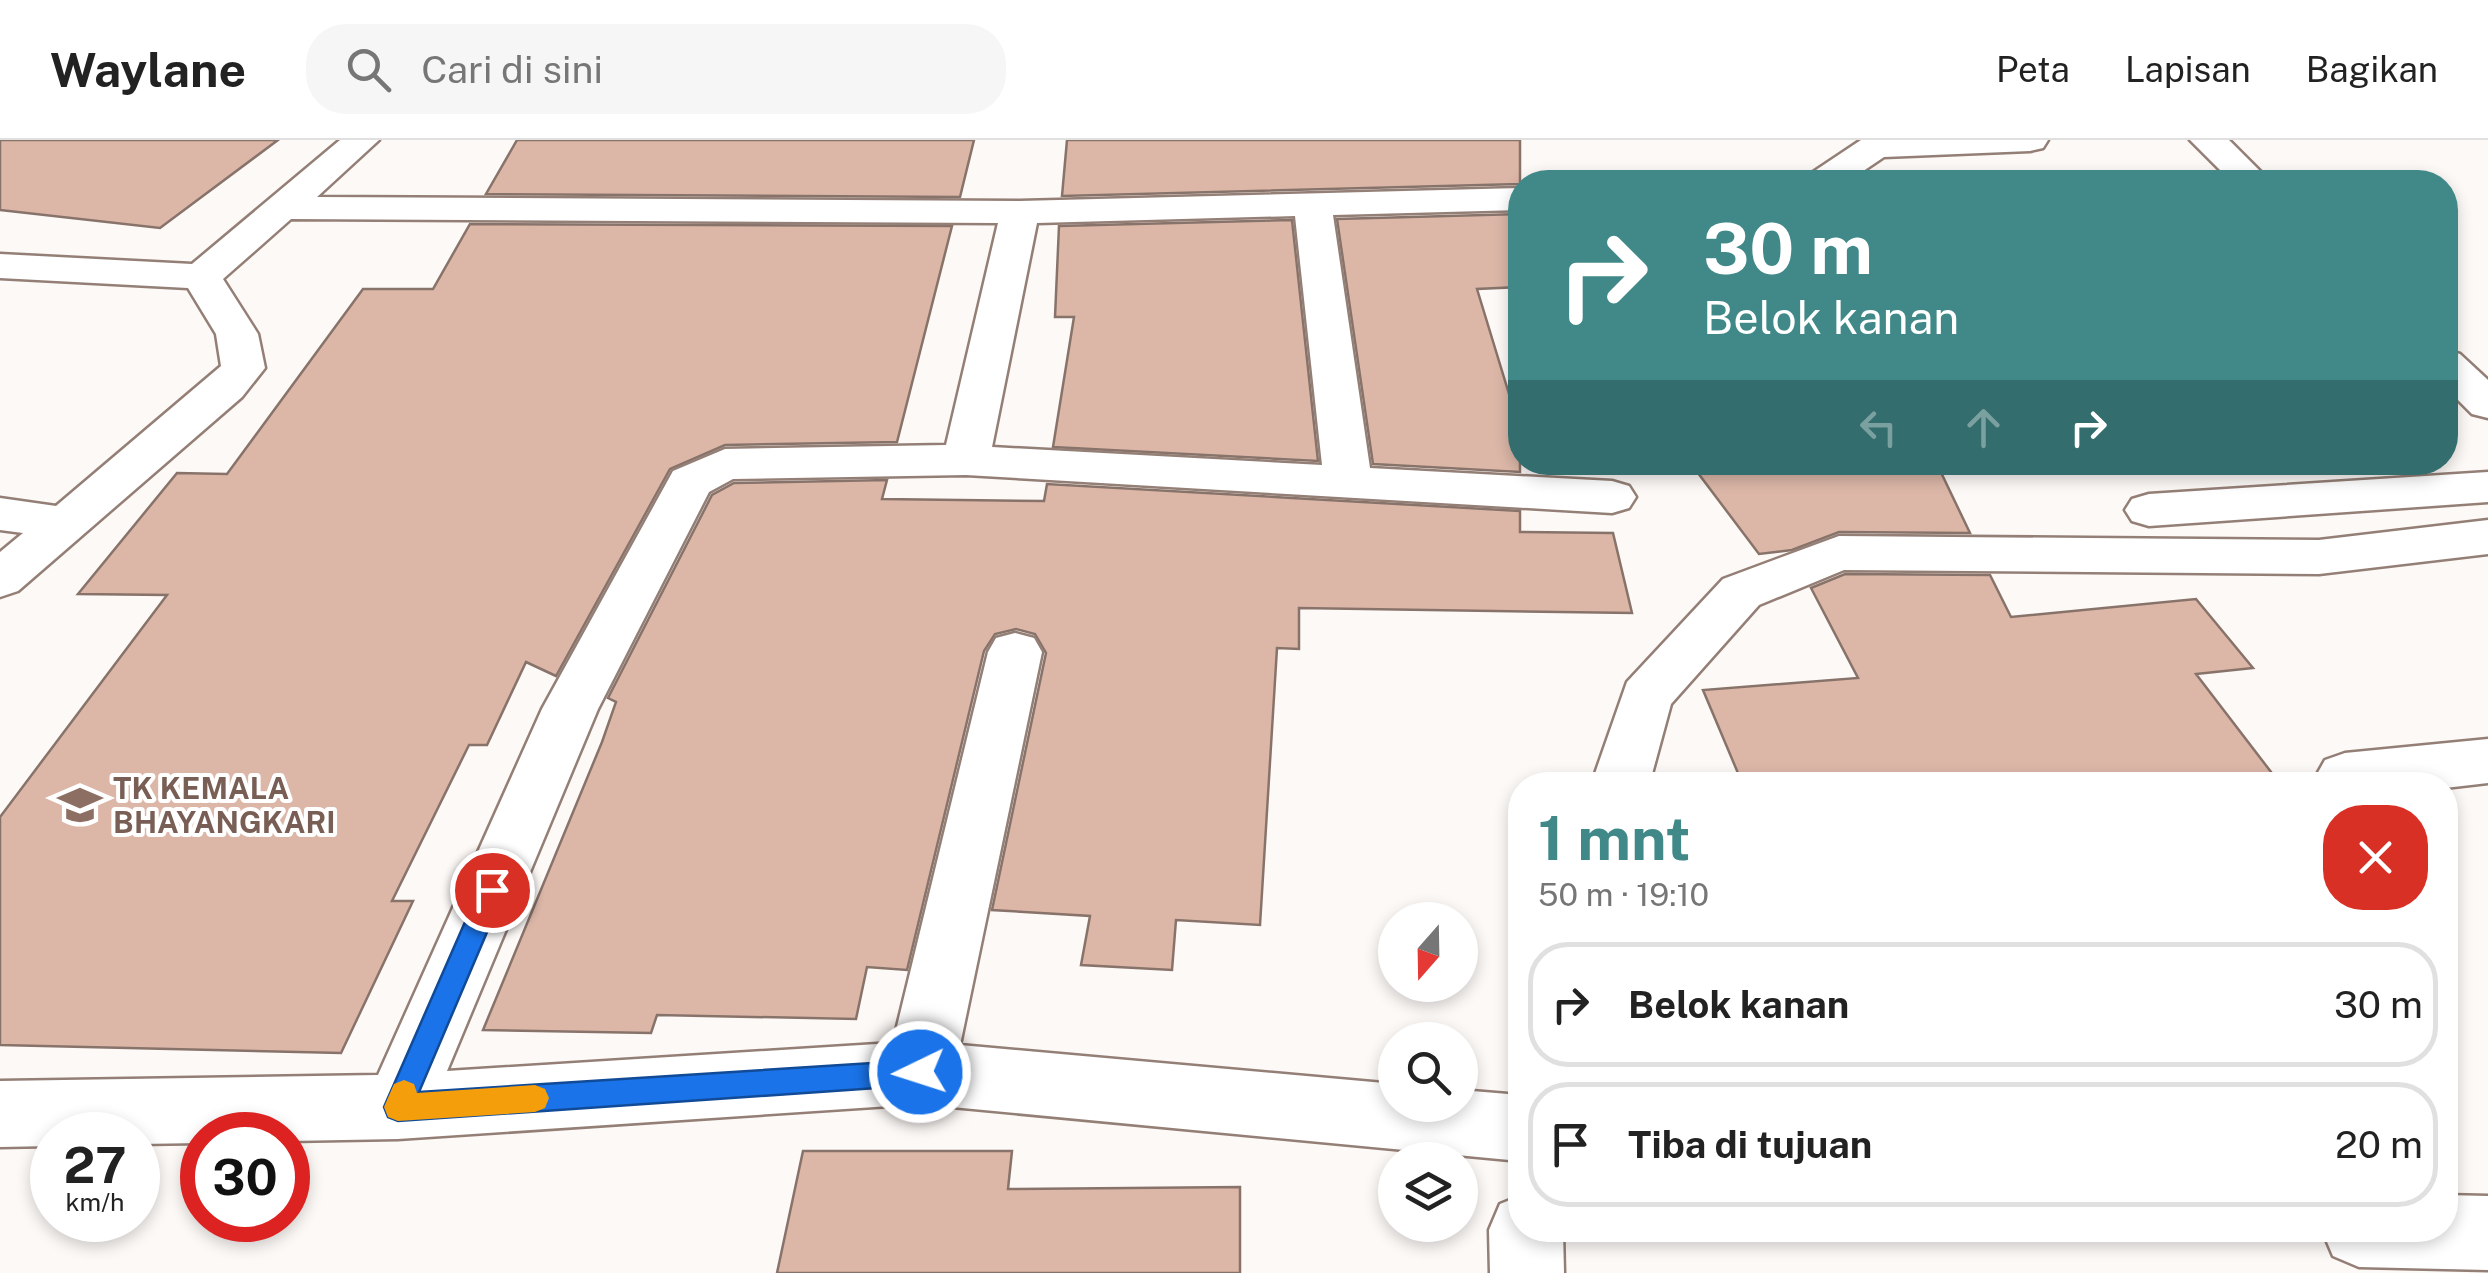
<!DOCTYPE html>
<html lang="id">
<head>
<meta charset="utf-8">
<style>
  :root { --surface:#fff; --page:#f6f6f6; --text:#222; --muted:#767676; --line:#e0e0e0; --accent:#418989 }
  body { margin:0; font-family:"Public Sans",sans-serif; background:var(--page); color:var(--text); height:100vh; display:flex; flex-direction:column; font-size:38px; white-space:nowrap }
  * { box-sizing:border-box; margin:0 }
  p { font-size:32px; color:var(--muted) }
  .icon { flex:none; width:55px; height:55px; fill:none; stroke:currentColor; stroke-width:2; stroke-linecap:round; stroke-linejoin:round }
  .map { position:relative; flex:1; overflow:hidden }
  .details { position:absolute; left:1508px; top:632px; width:950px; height:470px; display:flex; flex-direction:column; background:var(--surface); border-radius:40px; box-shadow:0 5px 15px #0003 }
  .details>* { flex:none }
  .hud { position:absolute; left:1508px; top:30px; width:950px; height:305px; border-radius:40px; box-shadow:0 5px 15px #0003; background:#418989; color:#fff; overflow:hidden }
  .needle { width:65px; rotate:200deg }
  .fabs { position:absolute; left:1378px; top:762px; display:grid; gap:20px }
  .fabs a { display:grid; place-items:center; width:100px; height:100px; border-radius:50%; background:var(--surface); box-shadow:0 5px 15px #0003; font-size:50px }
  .speed { position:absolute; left:30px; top:972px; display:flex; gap:20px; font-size:50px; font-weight:700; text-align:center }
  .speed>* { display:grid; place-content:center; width:130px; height:130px; border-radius:50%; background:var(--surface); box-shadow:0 5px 15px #0003; line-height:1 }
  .speed small { font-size:25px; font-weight:400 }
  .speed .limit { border:15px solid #d22; background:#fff; color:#111 }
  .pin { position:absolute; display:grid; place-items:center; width:85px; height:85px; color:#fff; margin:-42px; border:5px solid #fff; border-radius:50%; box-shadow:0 2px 10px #0007 }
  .me { position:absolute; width:110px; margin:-55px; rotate:266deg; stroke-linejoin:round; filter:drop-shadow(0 0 8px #0008) }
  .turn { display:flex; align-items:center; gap:35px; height:210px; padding:0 30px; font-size:45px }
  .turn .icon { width:130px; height:130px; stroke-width:2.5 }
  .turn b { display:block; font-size:70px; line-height:85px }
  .lanes { display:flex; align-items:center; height:95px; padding:0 30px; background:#0003; justify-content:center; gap:50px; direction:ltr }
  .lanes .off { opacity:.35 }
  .round { display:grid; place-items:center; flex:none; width:105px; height:105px; border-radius:40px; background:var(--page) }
  .headline { display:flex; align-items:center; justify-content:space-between; height:170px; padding:0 30px }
  h1 { font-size:60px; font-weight:700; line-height:75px; color:var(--accent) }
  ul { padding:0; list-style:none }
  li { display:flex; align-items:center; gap:30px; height:125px; margin:0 20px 15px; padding:0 10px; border:5px solid var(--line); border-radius:40px }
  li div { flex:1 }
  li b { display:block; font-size:38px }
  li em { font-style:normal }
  header { display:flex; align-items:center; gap:60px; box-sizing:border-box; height:140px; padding:0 50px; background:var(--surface); border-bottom:2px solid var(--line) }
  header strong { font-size:48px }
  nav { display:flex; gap:55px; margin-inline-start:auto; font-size:35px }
  .search { width:700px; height:90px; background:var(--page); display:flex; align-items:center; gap:25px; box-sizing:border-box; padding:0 35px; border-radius:40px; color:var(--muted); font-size:38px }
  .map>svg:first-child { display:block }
  .building { fill:#dcb7a8; stroke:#88736a; stroke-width:2.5 }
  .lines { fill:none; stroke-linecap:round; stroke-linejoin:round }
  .minor-casing { stroke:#947f76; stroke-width:5 }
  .minor { fill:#fff; fill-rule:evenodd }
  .route { fill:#1a73e8; stroke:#114b97; stroke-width:2.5 }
  .slow { fill:#f59e0b }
  .labels { text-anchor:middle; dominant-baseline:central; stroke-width:8; stroke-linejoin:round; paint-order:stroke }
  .education-label { font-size:30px; font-weight:bold; fill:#785e54; stroke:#fff; text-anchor:start }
</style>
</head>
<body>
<header>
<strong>Waylane</strong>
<div class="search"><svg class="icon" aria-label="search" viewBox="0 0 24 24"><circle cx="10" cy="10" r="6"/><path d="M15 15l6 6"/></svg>Cari di sini</div>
<nav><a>Peta</a><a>Lapisan</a><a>Bagikan</a></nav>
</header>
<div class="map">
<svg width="2488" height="1133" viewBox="0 0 2488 1133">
  <rect width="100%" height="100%" fill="#fdf9f7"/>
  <g class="building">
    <polygon points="0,0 278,0 160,88 0,70"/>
    <polygon points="517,0 974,0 960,57 486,54"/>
    <polygon points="1067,0 1520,0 1520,44 1062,56"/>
    <polygon points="1520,74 1520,147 1477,149 1520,290 1520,332 1373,324 1337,79"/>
    <polygon points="1292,80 1318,321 1053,307 1074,177 1055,177 1059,86"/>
    <polygon points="470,84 952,86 897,302 725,305 670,329 556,536 526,522 487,605 469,605 392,761 413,761 341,913 0,905 0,677 167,455 78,454 177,333 227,334 363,149 433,149"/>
    <polygon points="1751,322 1936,322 1970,393 1839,392 1792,410 1759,414 1698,333"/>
    <polygon points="887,340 882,359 1044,361 1047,344 1520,371 1520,392 1613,393 1632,473 1299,468 1299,509 1277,508 1260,785 1176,780 1172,830 1081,825 1090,776 992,770 1046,513 1035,494 1016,489 995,494 984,511 907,830 867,827 856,879 657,875 651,893 483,890 602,602 616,562 608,558 712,355 734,343"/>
    <polygon points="1845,434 1990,435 2011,477 2196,459 2253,528 2196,534 2281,645 1743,645 1703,550 1858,538 1811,448"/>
    <polygon points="803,1011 1012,1011 1008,1049 1240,1047 1240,1133 777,1133"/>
  </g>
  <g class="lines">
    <g class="minor-casing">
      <g id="minor">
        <path d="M340,0H379L317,57L1020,61L1520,48V70L1333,75L1370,328L1612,341L1629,346L1636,357L1629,368L1612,373L966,335L733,339L709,352L598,569L447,931L893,903L988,512L996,498L1015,493L1034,498L1042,512L960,905L1395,944V965H1460V950L1520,955V1021L920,964L398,999L288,1001V995H202V1003L138,1004V995H52V1006L0,1007V941L378,935L542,569L673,331L725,309L946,305L998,83L291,79L223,139L258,194L265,228L242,257L18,451L0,457V412L23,393L0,390V358L56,366L221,226L216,194L188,148L0,138V114L192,124ZM1295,76L1322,325L992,307L1037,83Z"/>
        <polygon points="1861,0 2048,0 2043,8 2030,11 1884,17 1847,42 1805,42 1810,34"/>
        <polygon points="2190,0 2229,0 2271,42 2232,42"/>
        <polygon points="2445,210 2460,214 2488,240 2488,278 2472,274 2445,247"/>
        <polygon points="2488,332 2488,362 2149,386 2132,381 2125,370 2132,359 2149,354"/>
        <polygon points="2488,380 2488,414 2319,434 1844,430 1759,465 1671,564 1649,645 1591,645 1627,542 1723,439 1839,396 2319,400"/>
        <polygon points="2488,599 2488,643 2445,648 2321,645 2316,636 2325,620 2345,613"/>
        <polygon points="2445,1055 2488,1056 2488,1130 2359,1127 2333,1116 2322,1090 2445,1090"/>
        <polygon points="1520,1056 1520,1090 1563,1090 1564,1133 1490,1133 1489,1090 1500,1064"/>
      </g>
    </g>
    <use href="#minor" class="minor"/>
  </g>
  <polygon class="route" points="492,739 501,742 505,750 419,952 920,920 930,923 934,932 930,942 920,945 398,981 388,977 384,967 479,750 483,742"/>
  <polygon class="slow" points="404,940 414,944 417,953 535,945 545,949 549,958 545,968 535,972 398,981 388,977 384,967 394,944"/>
  <defs>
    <g id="school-bare" transform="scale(3.45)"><path d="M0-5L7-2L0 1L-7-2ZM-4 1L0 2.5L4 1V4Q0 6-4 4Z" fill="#8d6e63" stroke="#fff" stroke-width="2.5" paint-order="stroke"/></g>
  </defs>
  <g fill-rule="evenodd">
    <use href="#school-bare" x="80" y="665"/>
  </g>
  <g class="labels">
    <g class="education-label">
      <text x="113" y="648">TK KEMALA<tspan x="113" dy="34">BHAYANGKARI</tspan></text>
    </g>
  </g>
</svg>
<div class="fabs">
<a><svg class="needle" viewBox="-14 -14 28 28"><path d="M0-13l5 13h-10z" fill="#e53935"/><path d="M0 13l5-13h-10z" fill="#767676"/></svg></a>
<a><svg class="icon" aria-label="search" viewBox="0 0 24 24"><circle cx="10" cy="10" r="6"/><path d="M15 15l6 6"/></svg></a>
<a><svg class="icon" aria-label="layers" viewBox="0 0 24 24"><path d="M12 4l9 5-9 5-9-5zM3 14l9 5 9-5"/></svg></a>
</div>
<div class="speed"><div>27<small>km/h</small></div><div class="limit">30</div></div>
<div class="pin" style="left:492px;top:750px;background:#d93025"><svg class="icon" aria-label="arrive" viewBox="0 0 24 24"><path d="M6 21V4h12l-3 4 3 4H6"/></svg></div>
<svg class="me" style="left:920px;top:932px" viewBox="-20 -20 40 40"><circle r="17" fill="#1a73e8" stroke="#fff" stroke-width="3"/><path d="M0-11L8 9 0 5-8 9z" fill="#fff"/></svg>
<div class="hud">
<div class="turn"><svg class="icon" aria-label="right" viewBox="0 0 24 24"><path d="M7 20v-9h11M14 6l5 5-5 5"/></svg><div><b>30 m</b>Belok kanan</div></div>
<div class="lanes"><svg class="icon off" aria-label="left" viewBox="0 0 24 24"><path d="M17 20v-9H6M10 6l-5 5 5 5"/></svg><svg class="icon off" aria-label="ahead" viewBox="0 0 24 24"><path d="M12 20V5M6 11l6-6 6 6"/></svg><svg class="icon" aria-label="right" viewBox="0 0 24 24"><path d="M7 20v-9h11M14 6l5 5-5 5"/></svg></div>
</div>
<section class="details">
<div class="headline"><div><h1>1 mnt</h1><p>50 m · 19:10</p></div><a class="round" style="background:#d93025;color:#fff"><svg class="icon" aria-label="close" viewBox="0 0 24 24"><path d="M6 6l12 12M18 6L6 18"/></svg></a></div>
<ul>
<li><svg class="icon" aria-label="right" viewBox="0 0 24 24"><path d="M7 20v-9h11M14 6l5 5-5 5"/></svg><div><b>Belok kanan</b></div><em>30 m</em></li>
<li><svg class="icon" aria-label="arrive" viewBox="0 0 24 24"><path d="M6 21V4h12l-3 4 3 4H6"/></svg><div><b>Tiba di tujuan</b></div><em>20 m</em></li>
</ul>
</section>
</div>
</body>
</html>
